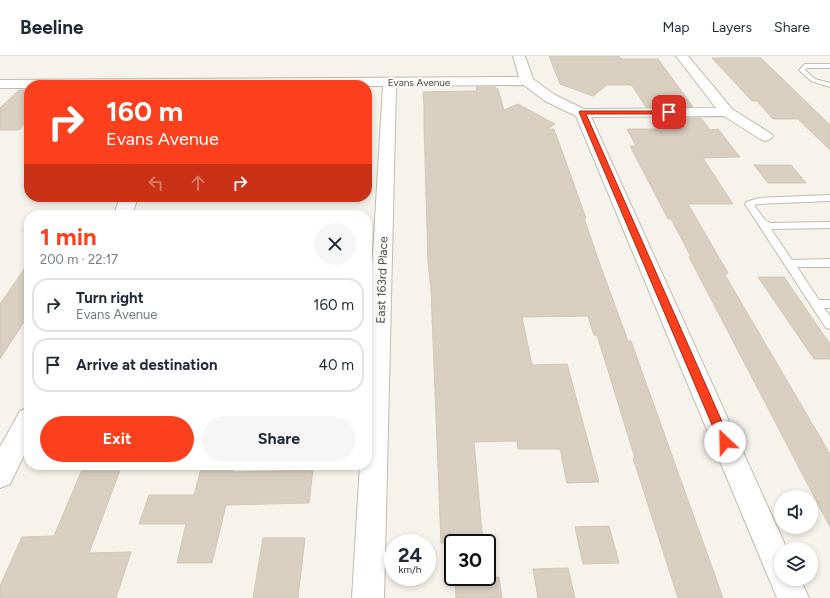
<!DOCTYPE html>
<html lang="en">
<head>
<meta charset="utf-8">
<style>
  :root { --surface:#fff; --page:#f6f6f7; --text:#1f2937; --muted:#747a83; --line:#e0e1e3; --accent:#fc3f1d }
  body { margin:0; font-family:Figtree,sans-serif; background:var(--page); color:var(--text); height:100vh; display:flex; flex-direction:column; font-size:15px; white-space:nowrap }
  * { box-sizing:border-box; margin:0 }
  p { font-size:13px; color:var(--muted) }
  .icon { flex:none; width:22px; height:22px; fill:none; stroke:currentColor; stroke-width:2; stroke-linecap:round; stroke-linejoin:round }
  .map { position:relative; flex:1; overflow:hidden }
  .sheet { position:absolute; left:24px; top:154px; width:348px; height:260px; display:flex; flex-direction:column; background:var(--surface); border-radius:16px; box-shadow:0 2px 6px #0003 }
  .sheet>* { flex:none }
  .guide { position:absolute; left:24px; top:24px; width:348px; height:122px; border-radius:16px; box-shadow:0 2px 6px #0003; background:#fc3f1d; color:#fff; overflow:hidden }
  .fabs { position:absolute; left:774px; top:434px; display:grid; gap:8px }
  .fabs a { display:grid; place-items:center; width:44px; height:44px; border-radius:50%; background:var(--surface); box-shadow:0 2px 6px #0003; font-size:20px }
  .speed { position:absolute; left:384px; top:478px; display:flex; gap:8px; font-size:20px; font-weight:700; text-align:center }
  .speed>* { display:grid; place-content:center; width:52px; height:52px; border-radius:50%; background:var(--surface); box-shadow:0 2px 6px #0003; line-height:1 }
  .speed small { font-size:10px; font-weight:400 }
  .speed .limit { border:2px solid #111; border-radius:6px; background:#fff; color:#111 }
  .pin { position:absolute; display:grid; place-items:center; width:34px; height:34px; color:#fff; margin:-17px; border-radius:8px; box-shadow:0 2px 6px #0006 }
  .me { position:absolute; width:44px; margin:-22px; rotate:336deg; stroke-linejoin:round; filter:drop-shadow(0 0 3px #0008) }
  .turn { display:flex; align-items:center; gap:14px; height:84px; padding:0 16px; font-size:18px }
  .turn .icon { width:52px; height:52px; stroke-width:2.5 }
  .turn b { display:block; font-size:28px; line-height:34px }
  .lanes { display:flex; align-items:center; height:38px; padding:0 16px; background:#0003; justify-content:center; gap:20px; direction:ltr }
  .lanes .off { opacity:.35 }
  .round { display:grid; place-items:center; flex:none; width:42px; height:42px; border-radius:21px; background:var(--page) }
  .overview { display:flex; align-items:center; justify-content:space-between; height:68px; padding:0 16px }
  h1 { font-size:24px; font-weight:700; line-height:30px; color:var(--accent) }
  .primary-button { display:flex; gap:8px; margin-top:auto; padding:8px 16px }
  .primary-button a { flex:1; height:46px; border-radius:24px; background:var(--accent); color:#fff; font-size:16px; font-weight:700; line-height:46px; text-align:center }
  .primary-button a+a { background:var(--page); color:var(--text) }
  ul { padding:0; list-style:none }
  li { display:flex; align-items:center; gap:12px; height:54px; margin:0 8px 6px; padding:0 8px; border:2px solid var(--line); border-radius:16px }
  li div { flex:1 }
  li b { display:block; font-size:15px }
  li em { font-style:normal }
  header { display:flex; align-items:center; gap:24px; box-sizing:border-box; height:56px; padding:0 20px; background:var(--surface); border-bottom:1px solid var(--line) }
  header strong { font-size:19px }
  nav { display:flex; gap:22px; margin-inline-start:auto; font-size:14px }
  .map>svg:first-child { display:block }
  .building { fill:#d8cfc1; stroke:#d3c7b4 }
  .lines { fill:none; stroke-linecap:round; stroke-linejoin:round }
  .service-casing { stroke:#c2bbae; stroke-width:2 }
  .minor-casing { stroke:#c2bbae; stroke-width:2 }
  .service { fill:#fff; fill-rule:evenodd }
  .minor { fill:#fff; fill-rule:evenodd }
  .route { fill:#fc3f1d; stroke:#a42913 }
  .labels { text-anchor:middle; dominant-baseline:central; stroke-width:3.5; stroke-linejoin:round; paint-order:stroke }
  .far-street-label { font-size:10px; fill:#4b4439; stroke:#fff }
  .street-label { font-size:12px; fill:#4b4439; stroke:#fff }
</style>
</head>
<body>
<header>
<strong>Beeline</strong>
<nav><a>Map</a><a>Layers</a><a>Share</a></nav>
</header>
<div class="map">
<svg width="830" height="542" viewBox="0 0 830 542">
  <rect width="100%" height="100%" fill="#f6f3ec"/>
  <g class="building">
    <polygon points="549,0 619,0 621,3 658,3 693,51 646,51 633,31 630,29 607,29 593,40 560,28"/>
    <polygon points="712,2 761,2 830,69 830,94 798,63 773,63 757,45 752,45"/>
    <polygon points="476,31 495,31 498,33 504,54 518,48 555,68 547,73 554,73 586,162 584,162 598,203 628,285 631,285 723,542 678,542 633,402 635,402 597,279 594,279 588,260 522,261 532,309 567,308 599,426 567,427 560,393 518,393 517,385 474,386 483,487 441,487 431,234 428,205 424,69 424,50 423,36 477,35"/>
    <polygon points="19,34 29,34 29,63 19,74 0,74 0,52"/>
    <polygon points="653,62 701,62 710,74 718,73 740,101 703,102 733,148 688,148 728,217 725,219 830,398 830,471 689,201 691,201 671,163 668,163 630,90 636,90 627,73 659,73"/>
    <polygon points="754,109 791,109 806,127 768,127"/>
    <polygon points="29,206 29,258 0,303 0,248"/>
    <polygon points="758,221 784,221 830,288 830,303 814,303"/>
    <polygon points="84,409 122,409 89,497 131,496 116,542 0,542 0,530 22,481 54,480"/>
    <polygon points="202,409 234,409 233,416 313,414 309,447 226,449 212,507 177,507 186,468 139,468 149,439 194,439"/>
    <polygon points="609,470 619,507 583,508 575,471"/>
    <polygon points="263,482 305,482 298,542 253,542"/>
    <polygon points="568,512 575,542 538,542 533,513"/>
    <polygon points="455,521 499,521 502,542 456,542"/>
  </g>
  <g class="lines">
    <g class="service-casing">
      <g id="service">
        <polygon points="830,8 830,12 807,12 805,14 815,23 830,27 830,31 811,25 799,14 805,8"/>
        <polygon points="830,139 830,145 759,148 754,149 765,164 770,167 830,166 830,172 771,173 792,204 830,203 830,211 797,211 819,244 830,244 830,252 824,252 830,260 830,273 826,272 745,148 746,146 759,142"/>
      </g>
    </g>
    <g class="minor-casing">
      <g id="minor">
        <polygon points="513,0 525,0 533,23 555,39 584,53 716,52 676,0 688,0 732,53 770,77 773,80 770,83 765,85 760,83 724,60 591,61 787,493 781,493 781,523 800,523 809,542 777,542 576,60 545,45 524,29 396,30 384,542 352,542 360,409 367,409 367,297 383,30 29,29 29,32 0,32 0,24 519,21"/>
        <polygon points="120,141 138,141 132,159 114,159"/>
        <polygon points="29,351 29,389 10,428 0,432 0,391 20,355"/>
      </g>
    </g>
    <use href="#service" class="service"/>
    <use href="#minor" class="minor"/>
  </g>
  <polygon class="route" points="580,55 669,55 672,56 669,58 586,58 731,386 729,390 725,392 721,390 579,56"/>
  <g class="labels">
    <g class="far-street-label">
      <text x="419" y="26">Evans Avenue</text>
    </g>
    <g class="street-label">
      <text transform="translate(382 224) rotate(-88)">East 163rd Place</text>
    </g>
  </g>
</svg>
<div class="fabs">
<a><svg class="icon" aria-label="sound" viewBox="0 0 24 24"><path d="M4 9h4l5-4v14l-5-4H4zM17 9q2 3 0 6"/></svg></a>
<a><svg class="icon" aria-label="layers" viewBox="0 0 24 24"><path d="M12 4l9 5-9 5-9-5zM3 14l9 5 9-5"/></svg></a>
</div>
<div class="speed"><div>24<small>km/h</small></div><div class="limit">30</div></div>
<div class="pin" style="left:669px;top:56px;background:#d93025"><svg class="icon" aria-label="arrive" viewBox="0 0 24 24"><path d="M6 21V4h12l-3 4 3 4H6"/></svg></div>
<svg class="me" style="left:725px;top:386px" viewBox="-20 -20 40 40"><circle r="19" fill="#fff"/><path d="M0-13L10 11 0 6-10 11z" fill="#fc3f1d"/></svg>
<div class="guide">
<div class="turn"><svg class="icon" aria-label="right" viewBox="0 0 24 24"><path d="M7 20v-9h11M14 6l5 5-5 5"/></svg><div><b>160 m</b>Evans Avenue</div></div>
<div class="lanes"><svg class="icon off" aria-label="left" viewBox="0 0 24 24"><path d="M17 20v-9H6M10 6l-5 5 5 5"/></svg><svg class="icon off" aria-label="ahead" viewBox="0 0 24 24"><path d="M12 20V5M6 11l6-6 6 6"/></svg><svg class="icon" aria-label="right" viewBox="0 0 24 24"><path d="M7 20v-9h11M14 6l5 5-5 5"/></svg></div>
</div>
<section class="sheet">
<div class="overview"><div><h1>1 min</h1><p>200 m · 22:17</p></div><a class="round"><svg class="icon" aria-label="close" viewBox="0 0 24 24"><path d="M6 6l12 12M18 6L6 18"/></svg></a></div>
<ul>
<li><svg class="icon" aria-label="right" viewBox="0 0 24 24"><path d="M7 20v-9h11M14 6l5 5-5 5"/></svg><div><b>Turn right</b><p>Evans Avenue</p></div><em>160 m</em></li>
<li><svg class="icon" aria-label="arrive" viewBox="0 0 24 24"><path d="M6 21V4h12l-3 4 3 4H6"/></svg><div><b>Arrive at destination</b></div><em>40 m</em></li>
</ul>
<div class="primary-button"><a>Exit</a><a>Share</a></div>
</section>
</div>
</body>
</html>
